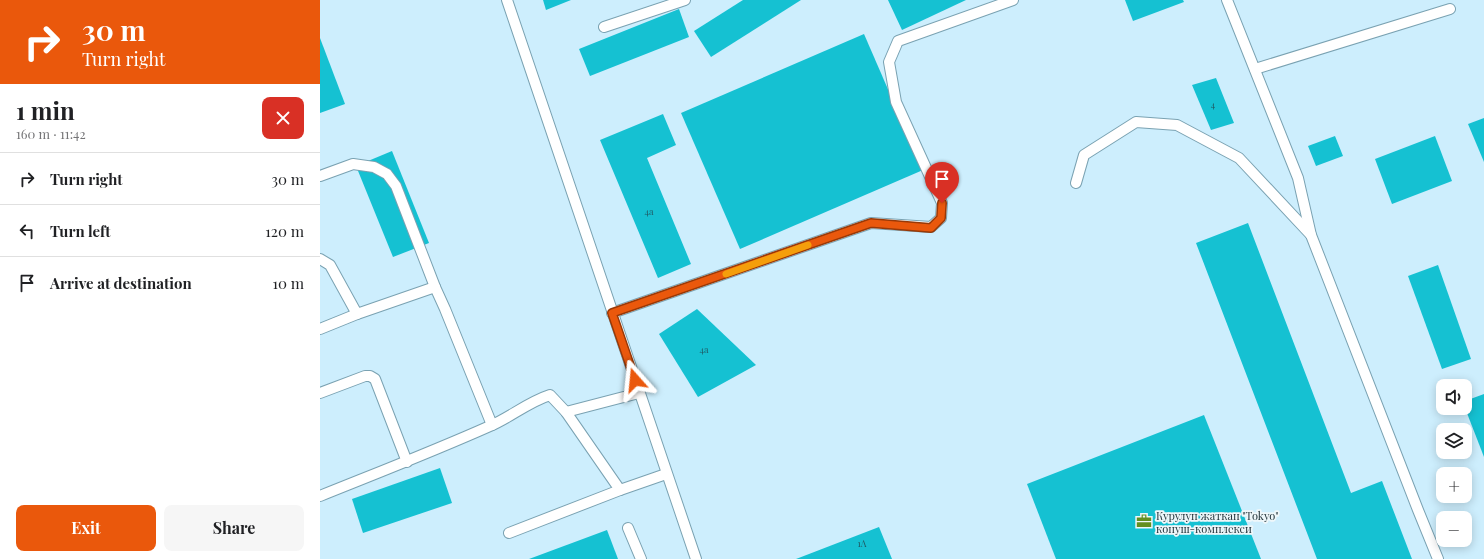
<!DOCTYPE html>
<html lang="en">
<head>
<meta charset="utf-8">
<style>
  :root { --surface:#fff; --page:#f6f6f6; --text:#202124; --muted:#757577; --line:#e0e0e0; --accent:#ea580c }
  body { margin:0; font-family:"Playfair Display",serif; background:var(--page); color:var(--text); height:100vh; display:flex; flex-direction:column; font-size:15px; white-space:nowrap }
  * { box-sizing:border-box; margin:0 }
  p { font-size:13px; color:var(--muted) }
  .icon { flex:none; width:22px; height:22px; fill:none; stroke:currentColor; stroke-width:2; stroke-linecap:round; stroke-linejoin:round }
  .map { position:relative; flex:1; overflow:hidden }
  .side { display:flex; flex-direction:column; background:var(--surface); width:320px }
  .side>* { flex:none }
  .top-card { background:#ea580c; color:#fff; overflow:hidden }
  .buttons { position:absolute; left:1116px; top:379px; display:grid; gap:8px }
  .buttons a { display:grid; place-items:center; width:36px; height:36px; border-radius:8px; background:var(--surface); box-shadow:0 2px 10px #0003; font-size:20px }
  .pin { position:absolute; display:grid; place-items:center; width:34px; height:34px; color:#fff; margin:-41px -17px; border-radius:50% 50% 50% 0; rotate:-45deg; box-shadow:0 0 4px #0007 }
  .pin .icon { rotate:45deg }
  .me { position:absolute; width:44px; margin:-22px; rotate:342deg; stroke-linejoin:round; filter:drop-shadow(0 0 3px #0008) }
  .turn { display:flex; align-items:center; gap:14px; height:84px; padding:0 16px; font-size:18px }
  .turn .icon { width:52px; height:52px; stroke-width:2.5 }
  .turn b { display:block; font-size:28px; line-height:34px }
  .round { display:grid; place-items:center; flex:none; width:42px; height:42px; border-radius:8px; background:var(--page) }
  .summary { display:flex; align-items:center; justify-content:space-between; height:68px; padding:0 16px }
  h1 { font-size:24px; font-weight:700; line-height:30px }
  .cta { display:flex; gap:8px; margin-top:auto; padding:8px 16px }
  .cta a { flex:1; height:46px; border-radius:8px; background:var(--accent); color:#fff; font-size:16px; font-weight:700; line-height:46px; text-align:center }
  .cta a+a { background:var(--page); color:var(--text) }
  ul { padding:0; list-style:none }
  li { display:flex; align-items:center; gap:12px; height:52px; padding:0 16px; border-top:1px solid var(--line) }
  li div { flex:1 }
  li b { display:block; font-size:15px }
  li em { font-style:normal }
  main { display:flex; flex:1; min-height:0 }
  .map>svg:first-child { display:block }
  .building { fill:#15c1d2 }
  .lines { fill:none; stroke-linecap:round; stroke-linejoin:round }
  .lane-casing { stroke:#7aa2b2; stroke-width:12 }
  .lane { stroke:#fff; stroke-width:10 }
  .route-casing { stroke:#983908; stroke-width:10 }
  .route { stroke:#ea580c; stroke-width:7 }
  .slow { stroke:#f59e0b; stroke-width:7 }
  .labels { text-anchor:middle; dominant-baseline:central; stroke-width:3.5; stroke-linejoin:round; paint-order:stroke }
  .number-label { font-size:9px; fill:#205862 }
  .poi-label { font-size:11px; fill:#24353c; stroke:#eff7fa; text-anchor:start }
</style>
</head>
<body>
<main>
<section class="side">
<div class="top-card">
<div class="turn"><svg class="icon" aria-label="right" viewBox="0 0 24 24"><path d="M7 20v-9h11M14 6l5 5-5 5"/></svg><div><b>30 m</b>Turn right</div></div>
</div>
<div class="summary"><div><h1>1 min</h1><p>160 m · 11:42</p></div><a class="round" style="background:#d93025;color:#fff"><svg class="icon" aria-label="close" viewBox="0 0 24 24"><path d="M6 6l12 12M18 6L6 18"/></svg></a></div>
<ul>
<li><svg class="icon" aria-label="right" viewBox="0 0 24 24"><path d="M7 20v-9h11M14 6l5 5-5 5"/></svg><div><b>Turn right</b></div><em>30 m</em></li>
<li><svg class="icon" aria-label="left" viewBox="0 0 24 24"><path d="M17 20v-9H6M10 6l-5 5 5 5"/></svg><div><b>Turn left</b></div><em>120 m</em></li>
<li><svg class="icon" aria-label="arrive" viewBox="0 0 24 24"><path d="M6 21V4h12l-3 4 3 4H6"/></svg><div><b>Arrive at destination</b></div><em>10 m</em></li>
</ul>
<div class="cta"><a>Exit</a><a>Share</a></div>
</section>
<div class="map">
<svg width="1164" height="559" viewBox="0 0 1164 559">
  <rect width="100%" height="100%" fill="#cdeefd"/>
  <g class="building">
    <polygon points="223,0 251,0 226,10"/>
    <polygon points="423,0 481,0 391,57 374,31"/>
    <polygon points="568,0 646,0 582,30"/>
    <polygon points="805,0 863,0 864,2 813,21"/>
    <polygon points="359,9 369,37 270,76 259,49"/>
    <polygon points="544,34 603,170 420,249 361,113"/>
    <polygon points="0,38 25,104 0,113"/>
    <polygon points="896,78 914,123 891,130 872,85"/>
    <polygon points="343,114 356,145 327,158 371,264 338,278 280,140"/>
    <polygon points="1164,118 1164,162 1148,124"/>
    <polygon points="1015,136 1023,156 996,166 988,146"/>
    <polygon points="1115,136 1132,181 1072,204 1055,159"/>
    <polygon points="72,151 109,243 73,257 36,166"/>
    <polygon points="928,223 1031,493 1062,481 1092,559 997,559 876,243"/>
    <polygon points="1118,265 1151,359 1122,369 1088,276"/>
    <polygon points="377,309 436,365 378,397 339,334"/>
    <polygon points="1164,394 1164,457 1145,408 1145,401"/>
    <polygon points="884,415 941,559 736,559 707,484"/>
    <polygon points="120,468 132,503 43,533 32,499"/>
    <polygon points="559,527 572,559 476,559"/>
    <polygon points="287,530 298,559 209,559"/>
  </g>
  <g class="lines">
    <g class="lane-casing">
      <g id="lane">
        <polyline points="187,0 376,559"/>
        <polyline points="907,0 978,178 991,235 1098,510 1118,559"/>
        <polyline points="284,27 365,0"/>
        <polyline points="935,69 1130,9"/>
        <polyline points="0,176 33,164 54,167 67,174 76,186 115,287"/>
        <polyline points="756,183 764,155 816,122 857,125 919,158 991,235"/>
        <polyline points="0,259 10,265 37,314 115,287 125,309 172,425"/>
        <polyline points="292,313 551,223 611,227 621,218 622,203 576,102 569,62 578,41 693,0"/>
        <polyline points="0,329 37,314"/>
        <polyline points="0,393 45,376 50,376 55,379 87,462"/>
        <polyline points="246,412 319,393"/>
        <path d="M0,496C57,473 114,451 170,426C191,417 208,402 230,395L246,412L300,490"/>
        <polyline points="308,528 321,559"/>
        <polyline points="189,533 300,490 346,474"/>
      </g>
    </g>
    <use href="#lane" class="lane"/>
  </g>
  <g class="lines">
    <g class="route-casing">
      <polyline id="route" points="315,380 292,313 551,223 611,228 621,218 622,203"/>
    </g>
    <use href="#route" class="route"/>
    <polyline class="slow" points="406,274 488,245"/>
  </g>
  <defs>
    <g id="office-bare" transform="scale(1.2)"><path d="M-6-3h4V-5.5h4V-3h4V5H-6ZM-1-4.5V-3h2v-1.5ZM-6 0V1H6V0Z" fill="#648f20" stroke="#eff7fa" stroke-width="2.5" paint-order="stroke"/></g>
  </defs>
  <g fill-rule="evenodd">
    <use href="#office-bare" x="824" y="521"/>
  </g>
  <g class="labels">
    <g class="number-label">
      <text x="893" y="104">4</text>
      <text x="329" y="211">4а</text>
      <text x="384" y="349">4а</text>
      <text x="542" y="543">1А</text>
    </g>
    <g class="poi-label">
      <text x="836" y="515">Курулуп жаткан "Tokyo"<tspan x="836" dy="13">конуш-комплекси</tspan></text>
    </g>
  </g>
</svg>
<div class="buttons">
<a><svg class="icon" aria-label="sound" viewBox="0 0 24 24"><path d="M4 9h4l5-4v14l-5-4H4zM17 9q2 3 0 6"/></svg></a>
<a><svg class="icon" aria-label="layers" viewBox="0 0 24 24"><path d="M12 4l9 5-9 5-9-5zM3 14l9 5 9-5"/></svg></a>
<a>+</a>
<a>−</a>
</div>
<div class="pin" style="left:622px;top:203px;background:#d93025"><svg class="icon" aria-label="arrive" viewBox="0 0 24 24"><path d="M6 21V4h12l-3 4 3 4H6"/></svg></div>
<svg class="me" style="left:315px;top:380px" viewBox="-20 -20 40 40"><path d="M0-17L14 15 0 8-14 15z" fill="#ea580c" stroke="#fff" stroke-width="4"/></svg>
</div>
</main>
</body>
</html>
